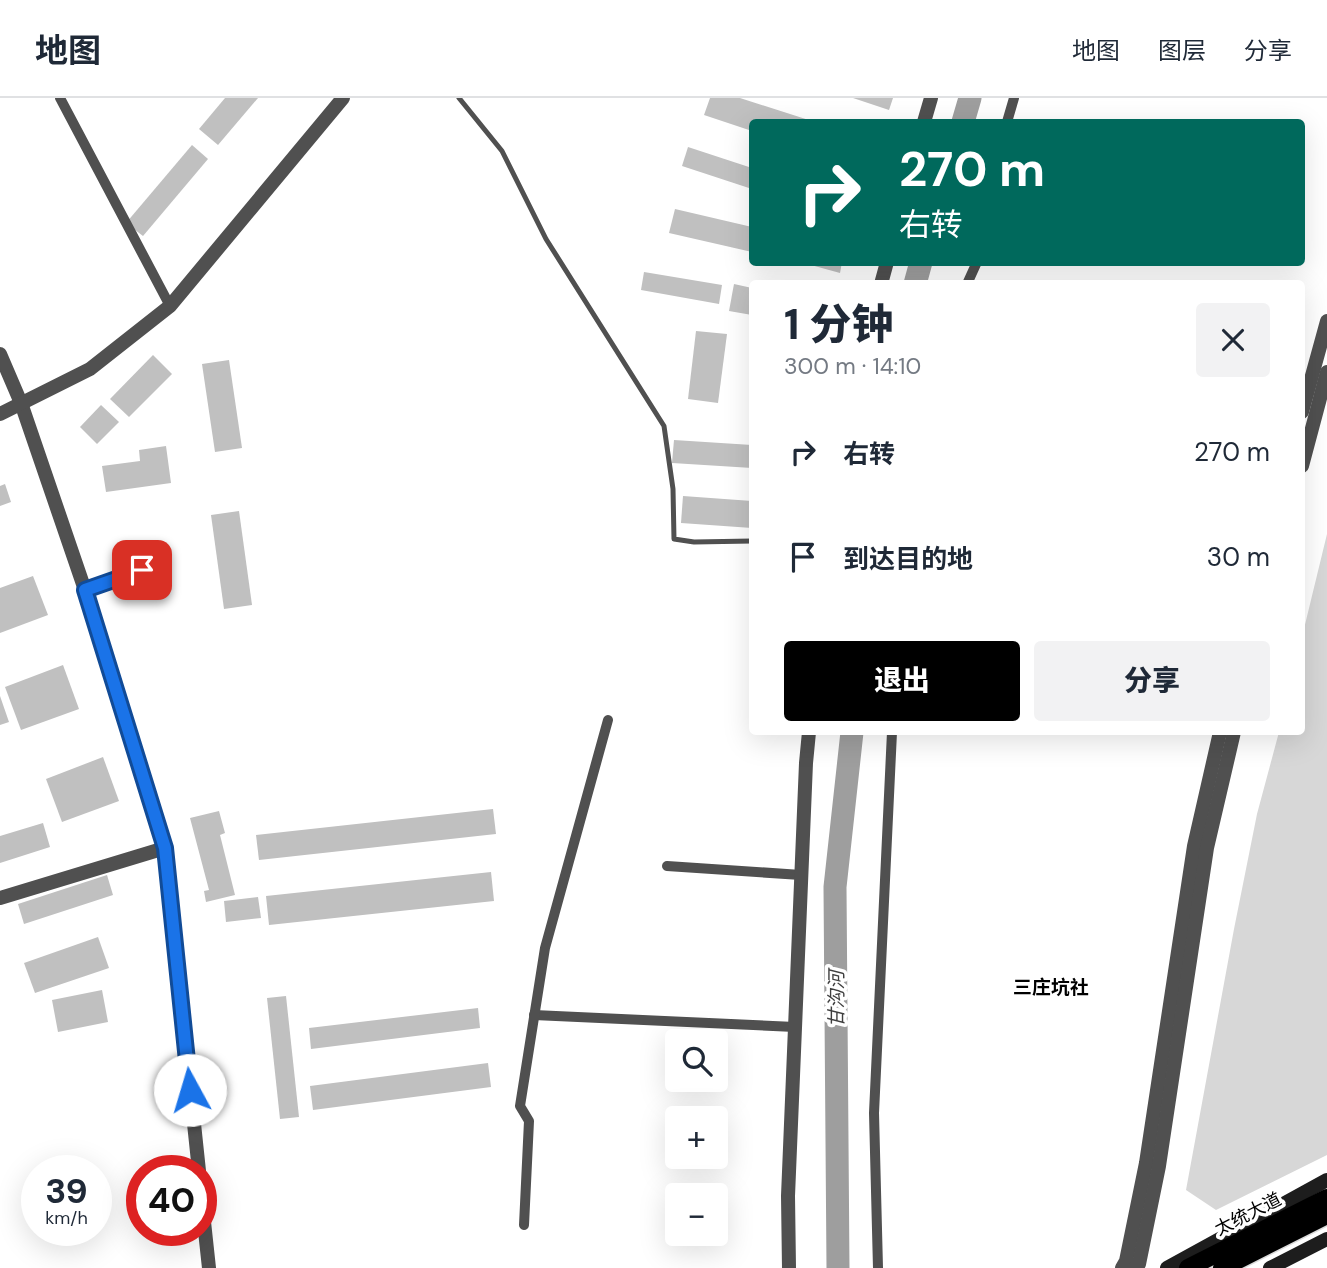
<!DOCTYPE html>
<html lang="zh">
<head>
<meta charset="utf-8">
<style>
  :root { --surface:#fff; --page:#f2f2f3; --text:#1f2937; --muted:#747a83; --line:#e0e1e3; --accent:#000 }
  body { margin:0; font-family:"DM Sans","Noto Sans SC",sans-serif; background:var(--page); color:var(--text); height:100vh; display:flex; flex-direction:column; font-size:26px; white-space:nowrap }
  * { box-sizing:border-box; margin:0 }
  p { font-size:23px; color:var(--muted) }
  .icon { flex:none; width:38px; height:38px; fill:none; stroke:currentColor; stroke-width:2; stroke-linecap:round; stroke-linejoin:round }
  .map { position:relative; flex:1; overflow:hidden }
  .panel { position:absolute; left:749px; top:182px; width:556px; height:455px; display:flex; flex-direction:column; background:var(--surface); border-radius:7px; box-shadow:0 7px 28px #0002 }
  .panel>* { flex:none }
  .guide { position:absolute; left:749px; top:21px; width:556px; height:147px; border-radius:7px; box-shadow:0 7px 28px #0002; background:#00695c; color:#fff; overflow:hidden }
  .tools { position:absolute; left:665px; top:931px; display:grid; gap:14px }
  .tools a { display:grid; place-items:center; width:63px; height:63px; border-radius:7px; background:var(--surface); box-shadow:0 7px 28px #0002; font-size:35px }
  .speed { position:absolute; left:21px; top:1057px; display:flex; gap:14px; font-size:35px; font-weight:700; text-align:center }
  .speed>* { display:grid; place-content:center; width:91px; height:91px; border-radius:50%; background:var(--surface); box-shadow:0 7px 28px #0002; line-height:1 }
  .speed small { font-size:18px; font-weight:400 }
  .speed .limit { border:10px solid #d22; background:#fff; color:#111 }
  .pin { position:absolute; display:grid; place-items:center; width:60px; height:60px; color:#fff; margin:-30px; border-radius:14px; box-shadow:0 4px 10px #0006 }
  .me { position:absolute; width:77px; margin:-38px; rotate:354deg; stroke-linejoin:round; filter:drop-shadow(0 0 5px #0008) }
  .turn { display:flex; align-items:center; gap:24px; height:147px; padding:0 35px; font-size:32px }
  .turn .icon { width:91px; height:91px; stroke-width:2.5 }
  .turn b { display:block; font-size:49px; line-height:60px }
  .round { display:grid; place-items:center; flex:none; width:74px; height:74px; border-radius:7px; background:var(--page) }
  .summary { display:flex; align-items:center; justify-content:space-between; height:119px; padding:0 35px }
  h1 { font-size:42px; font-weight:800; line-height:52px }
  .cta { display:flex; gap:14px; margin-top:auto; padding:14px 35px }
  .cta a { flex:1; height:80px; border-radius:7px; background:var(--accent); color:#fff; font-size:28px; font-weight:800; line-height:80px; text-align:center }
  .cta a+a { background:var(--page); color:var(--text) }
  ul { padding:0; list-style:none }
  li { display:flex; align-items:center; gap:21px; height:105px; padding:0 35px }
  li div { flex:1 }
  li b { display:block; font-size:26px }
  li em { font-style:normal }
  header { display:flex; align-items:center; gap:42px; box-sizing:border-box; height:98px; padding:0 35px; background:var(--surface); border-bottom:2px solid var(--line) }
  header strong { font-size:33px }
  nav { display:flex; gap:38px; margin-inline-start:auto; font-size:24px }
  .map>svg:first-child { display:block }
  .green { fill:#d7d7d7 }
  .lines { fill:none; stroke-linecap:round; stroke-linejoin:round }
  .river { stroke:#9e9e9e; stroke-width:23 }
  .building { fill:#c0c0c0 }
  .primary-casing { stroke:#dbdbdb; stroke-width:21 }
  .service { stroke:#505050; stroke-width:5 }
  .minor { stroke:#505050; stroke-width:10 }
  .tertiary { stroke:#505050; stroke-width:14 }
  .secondary { stroke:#1d1d1d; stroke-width:14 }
  .primary { stroke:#000; stroke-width:18 }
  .route-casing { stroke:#114b97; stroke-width:18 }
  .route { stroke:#1a73e8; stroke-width:12 }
  .labels { text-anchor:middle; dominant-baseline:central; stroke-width:7; stroke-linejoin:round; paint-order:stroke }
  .street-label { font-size:18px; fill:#000; stroke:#fff }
  .neighbourhood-label { font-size:19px; font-weight:bold; fill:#000; stroke:#fff }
  .water-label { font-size:19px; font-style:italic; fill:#3f3f3f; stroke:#fff }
</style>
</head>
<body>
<header>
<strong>地图</strong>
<nav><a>地图</a><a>图层</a><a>分享</a></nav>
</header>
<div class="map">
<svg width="1327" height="1170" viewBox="0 0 1327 1170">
  <rect width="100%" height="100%" fill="#fff"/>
  <polygon class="green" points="1327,436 1327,1057 1216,1112 1186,1092 1234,831 1257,716 1279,634 1302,634 1302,539"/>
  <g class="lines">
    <g class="river">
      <polyline points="963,24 970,0"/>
      <polyline points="915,186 921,164"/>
      <polyline points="838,1170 835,789 852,634"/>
    </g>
  </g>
  <g class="building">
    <polygon points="225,0 258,0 218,47 199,31"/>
    <polygon points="710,0 740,0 815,24 752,24 752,33 704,17"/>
    <polygon points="853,0 893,0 889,12"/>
    <polygon points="192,47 208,61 143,138 126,125"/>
    <polygon points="688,49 752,70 752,91 682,68"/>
    <polygon points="675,111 752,129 752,154 669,135"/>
    <polygon points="800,164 842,164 840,175"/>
    <polygon points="644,174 722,187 719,206 641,192"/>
    <polygon points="734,186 752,190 752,217 729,213"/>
    <polygon points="696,233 727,236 718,305 688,301"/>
    <polygon points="153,257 172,276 129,319 110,301"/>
    <polygon points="229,262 242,350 215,354 202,266"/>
    <polygon points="101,307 119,324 97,346 80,329"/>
    <polygon points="674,342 752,347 752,370 672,365"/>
    <polygon points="166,348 171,385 106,394 102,368 140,363 139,352"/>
    <polygon points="5,386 11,404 0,408 0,388"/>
    <polygon points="683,398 752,403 752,430 681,425"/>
    <polygon points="239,413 252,507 224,511 211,417"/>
    <polygon points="33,478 48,517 0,535 0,490"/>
    <polygon points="63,567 79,611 21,632 5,589"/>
    <polygon points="0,598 9,624 0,627"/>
    <polygon points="103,659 119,703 62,724 46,681"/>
    <polygon points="493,711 496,736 259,762 256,737"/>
    <polygon points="219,713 225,735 220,737 235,797 206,804 204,793 209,792 190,720"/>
    <polygon points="43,725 50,749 0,765 0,738"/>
    <polygon points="491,774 494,803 269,827 266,798"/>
    <polygon points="107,777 113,797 24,826 18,806"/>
    <polygon points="258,799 261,820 226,824 224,803"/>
    <polygon points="98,839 109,870 35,895 24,865"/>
    <polygon points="102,892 108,924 58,934 52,902"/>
    <polygon points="286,898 299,1019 280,1021 267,900"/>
    <polygon points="478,910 480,930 311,951 309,930"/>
    <polygon points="488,965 491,989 313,1012 310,988"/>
  </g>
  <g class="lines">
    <g class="primary-casing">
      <g id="primary">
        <polyline points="1188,1170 1327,1100"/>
        <polyline points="1222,1170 1327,1117"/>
      </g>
    </g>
    <g class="service">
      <polyline points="459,0 502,53 546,141 664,328 673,391 674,441 694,444 752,443"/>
      <polyline points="88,491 142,472"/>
    </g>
    <g class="minor">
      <polyline points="60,0 170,208"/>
      <polyline points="1007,24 1014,0"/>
      <polyline points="967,186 977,164"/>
      <polyline points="667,768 801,777"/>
      <polyline points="534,917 795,929"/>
      <polyline points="524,1127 529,1023 520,1008 545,850 608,622"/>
      <polyline points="878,1170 874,1015 892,634"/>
    </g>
    <g class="tertiary">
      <polyline points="924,24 931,0"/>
      <polyline points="881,186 887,164"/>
      <polyline points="0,256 21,305 85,492 165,750 199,1073"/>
      <polyline points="1302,314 1327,223"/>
      <polyline points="0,316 90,271 170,208 343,0"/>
      <polyline points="1302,368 1327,274"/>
      <polyline points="0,800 165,750"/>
      <polyline points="201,1096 209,1170"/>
      <polyline points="789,1170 788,1098 806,665 809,634"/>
      <polyline points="1122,1170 1126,1163 1146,1065 1194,748 1220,634"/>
      <polyline points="1135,1170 1139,1166 1159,1068 1207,750 1234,634"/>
    </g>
    <g class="secondary">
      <polyline points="1167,1170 1327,1082"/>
      <polyline points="1270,1170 1327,1141"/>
    </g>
    <use href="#primary" class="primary"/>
  </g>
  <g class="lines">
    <g class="route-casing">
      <polyline id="route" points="142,472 85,492 165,750 190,992"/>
    </g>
    <use href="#route" class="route"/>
  </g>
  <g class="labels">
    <g class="street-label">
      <text transform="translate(1248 1116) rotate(-27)">太统大道</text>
    </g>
    <g class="neighbourhood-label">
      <text x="1051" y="889">三庄坑社</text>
    </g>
    <g class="water-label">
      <text transform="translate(836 901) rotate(-90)">甘沟河</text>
    </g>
  </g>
</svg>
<div class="tools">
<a><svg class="icon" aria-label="search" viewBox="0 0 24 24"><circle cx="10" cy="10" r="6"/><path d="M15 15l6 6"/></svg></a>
<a>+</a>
<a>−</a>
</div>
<div class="speed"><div>39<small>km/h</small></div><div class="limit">40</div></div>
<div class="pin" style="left:142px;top:472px;background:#d93025"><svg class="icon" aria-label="arrive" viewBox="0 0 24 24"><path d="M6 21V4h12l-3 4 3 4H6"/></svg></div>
<svg class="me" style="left:190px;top:992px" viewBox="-20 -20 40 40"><circle r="19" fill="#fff"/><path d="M0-13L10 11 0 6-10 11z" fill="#1a73e8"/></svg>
<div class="guide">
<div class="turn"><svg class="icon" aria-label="right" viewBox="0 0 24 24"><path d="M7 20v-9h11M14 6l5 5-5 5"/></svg><div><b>270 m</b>右转</div></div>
</div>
<section class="panel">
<div class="summary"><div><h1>1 分钟</h1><p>300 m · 14:10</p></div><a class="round"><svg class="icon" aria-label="close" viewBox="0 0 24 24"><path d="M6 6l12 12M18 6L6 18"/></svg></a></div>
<ul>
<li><svg class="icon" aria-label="right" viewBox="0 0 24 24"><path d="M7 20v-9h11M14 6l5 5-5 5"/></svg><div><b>右转</b></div><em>270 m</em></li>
<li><svg class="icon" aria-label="arrive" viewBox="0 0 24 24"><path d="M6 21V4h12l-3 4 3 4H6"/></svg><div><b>到达目的地</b></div><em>30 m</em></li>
</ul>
<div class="cta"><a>退出</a><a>分享</a></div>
</section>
</div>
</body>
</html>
